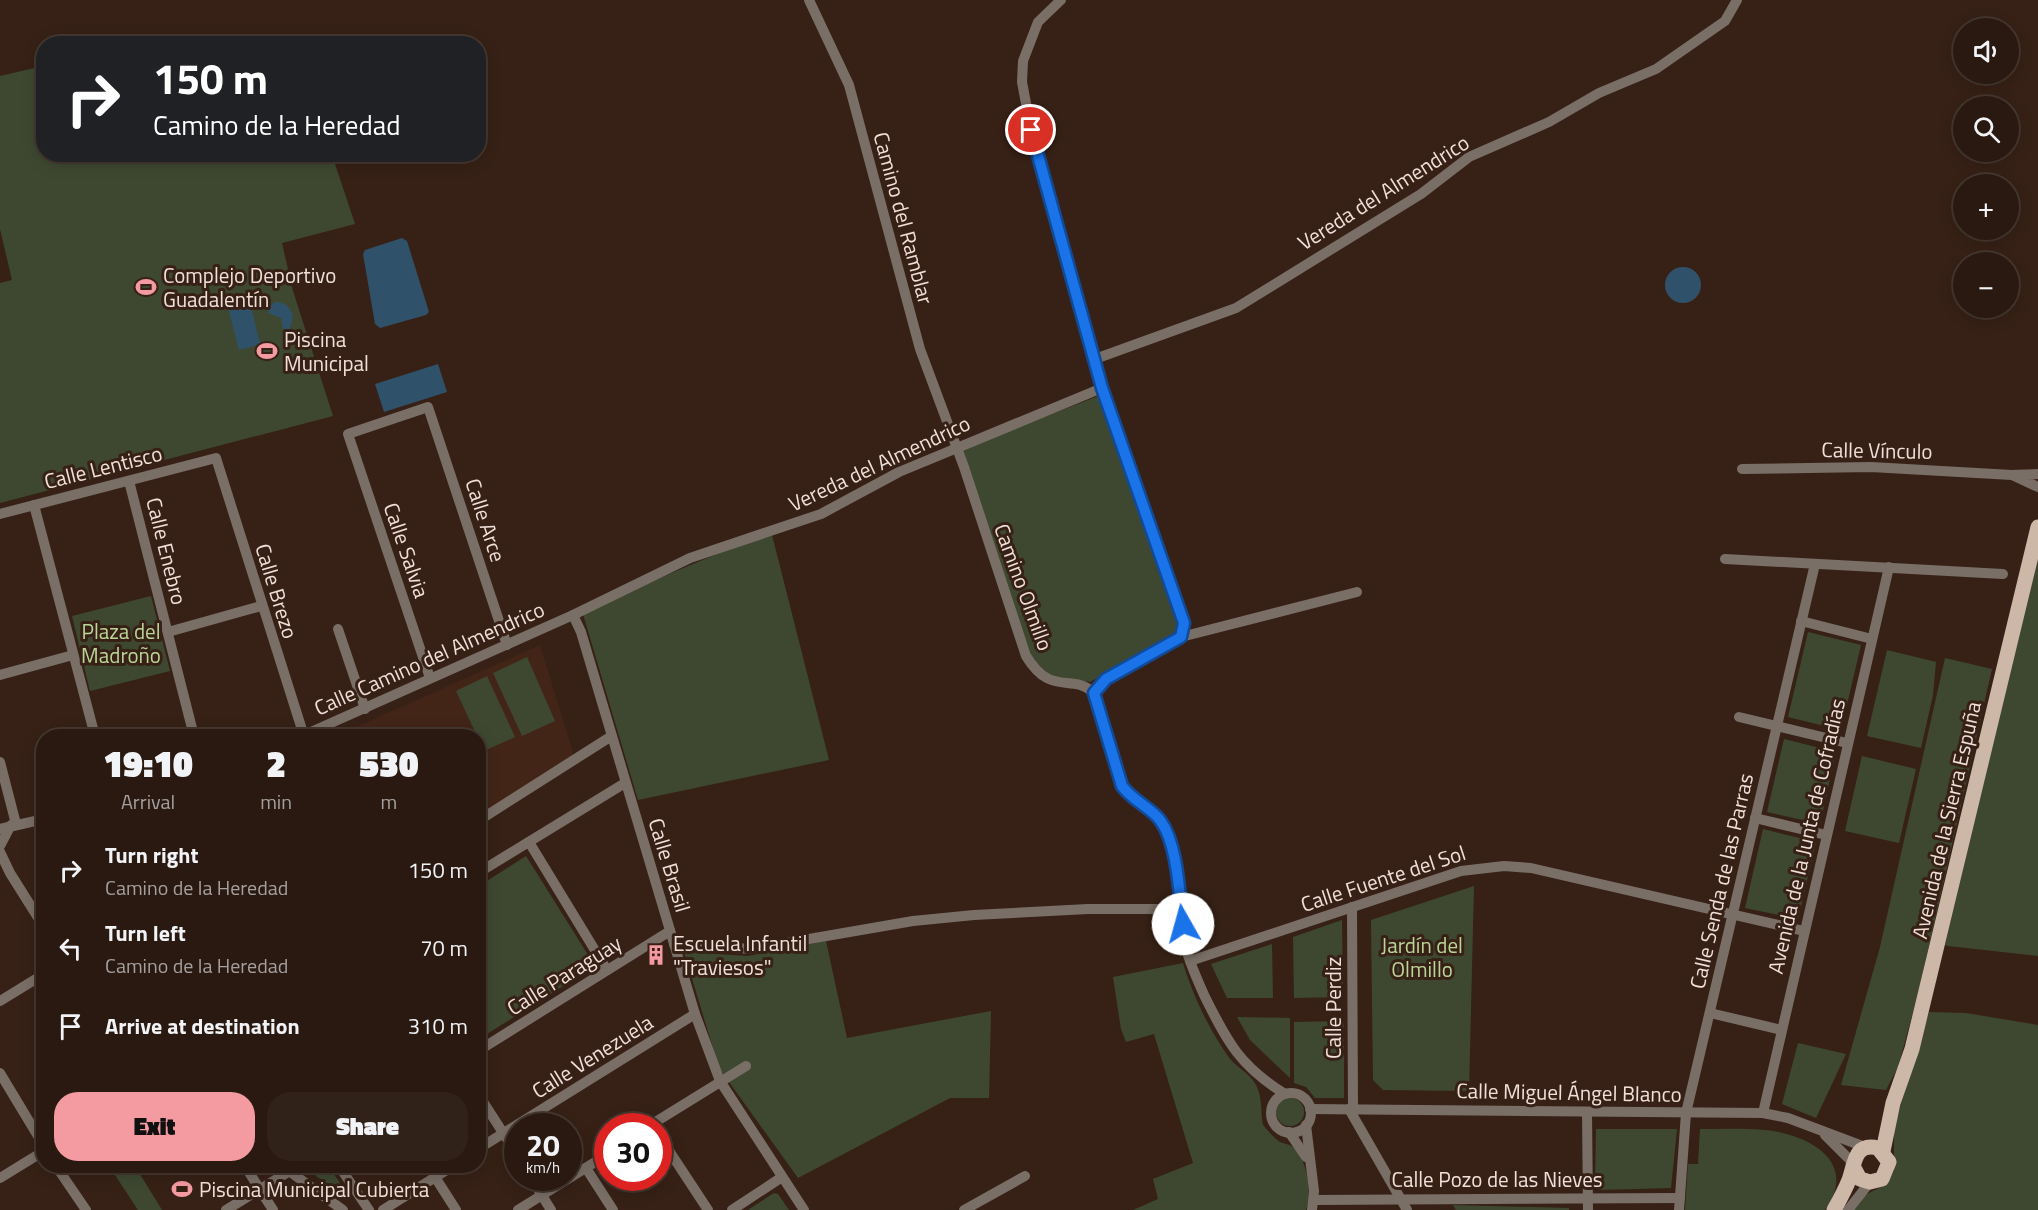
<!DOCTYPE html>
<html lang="en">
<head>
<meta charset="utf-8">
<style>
  :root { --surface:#291910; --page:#312219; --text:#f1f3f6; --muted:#a5a09f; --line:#453830; --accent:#f49aa1 }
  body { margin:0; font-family:"Titillium Web",sans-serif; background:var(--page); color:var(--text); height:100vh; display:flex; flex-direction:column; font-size:22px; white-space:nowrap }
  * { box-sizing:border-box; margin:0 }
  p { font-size:20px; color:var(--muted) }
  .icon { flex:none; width:33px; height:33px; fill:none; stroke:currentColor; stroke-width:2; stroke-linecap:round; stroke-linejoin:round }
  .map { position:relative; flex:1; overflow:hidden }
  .sheet { position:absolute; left:36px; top:729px; width:450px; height:444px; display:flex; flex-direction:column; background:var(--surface); border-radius:24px; box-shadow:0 3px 15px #0003,0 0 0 2px var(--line) }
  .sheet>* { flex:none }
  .top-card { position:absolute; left:36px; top:36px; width:450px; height:126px; border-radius:24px; box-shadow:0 3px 15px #0003,0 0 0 2px var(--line); background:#202124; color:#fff; overflow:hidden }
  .controls { position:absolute; left:1953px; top:18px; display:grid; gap:12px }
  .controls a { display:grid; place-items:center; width:66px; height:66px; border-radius:50%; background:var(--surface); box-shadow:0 3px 15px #0003,0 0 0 2px var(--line); font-size:30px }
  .speed { position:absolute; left:504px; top:1113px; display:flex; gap:12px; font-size:30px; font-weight:700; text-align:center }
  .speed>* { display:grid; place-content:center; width:78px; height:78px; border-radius:50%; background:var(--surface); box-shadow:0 3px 15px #0003,0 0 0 2px var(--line); line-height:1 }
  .speed small { font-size:15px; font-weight:400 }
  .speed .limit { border:9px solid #d22; background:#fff; color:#111 }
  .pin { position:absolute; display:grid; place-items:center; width:51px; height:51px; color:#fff; margin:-26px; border:3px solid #fff; border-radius:50%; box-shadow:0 2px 6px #0007 }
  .me { position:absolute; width:66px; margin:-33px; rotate:353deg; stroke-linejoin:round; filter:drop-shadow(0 0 4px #0008) }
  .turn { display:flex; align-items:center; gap:21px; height:126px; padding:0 18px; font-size:27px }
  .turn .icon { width:78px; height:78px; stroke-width:2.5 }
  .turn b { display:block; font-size:42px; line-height:51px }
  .eta { display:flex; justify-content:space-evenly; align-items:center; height:102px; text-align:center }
  .eta b { font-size:36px; font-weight:800; line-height:42px }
  .cta { display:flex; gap:12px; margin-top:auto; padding:12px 18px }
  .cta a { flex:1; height:69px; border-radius:24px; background:var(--accent); color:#111; font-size:24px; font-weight:800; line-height:69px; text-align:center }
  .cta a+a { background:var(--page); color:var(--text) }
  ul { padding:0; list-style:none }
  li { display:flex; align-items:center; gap:18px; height:78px; padding:0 18px }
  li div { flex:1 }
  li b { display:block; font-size:22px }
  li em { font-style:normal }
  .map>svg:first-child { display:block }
  .built { fill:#422517 }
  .green { fill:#3e4831 }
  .water { fill:#2f5169 }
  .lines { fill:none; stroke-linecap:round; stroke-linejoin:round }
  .street { stroke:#7a6f67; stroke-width:10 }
  .primary { stroke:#cdb8a8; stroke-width:15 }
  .route-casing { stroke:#114b97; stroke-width:15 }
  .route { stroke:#1a73e8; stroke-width:10 }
  .labels { text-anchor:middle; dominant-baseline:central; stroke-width:6; stroke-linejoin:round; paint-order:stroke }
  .street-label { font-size:21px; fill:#f0e0d9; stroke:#372116 }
  .poi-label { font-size:21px; fill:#f0e0d9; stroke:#372116; text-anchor:start }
  .park-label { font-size:21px; fill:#bad598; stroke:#372116 }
</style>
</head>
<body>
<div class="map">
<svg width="2038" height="1210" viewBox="0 0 2038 1210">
  <rect width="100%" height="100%" fill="#372116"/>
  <polygon class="built" points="540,645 574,756 479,815 478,736 336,736"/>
  <g class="green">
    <polygon points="43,66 44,154 225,154 242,163 275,155 332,155 355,224 282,243 293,291 333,416 0,503 0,283 12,280 0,229 0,76"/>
    <polygon points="1101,395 1179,626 1175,636 1090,682 1051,676 1031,658 962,449"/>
    <path d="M772,535L829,760L638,800L583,614C645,584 706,556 772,535Z"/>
    <polygon points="2038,551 2038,956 1948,946 1945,945"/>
    <polygon points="151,596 170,671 90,691 72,616"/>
    <polygon points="1808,632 1861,645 1841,730 1788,717"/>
    <polygon points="1887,650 1936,662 1933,695 1921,748 1867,736"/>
    <polygon points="527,657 555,721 522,736 493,673"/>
    <polygon points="1945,658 1992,669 1918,994 1898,1067 1886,1090 1841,1085 1880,947"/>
    <polygon points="487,676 515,737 484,751 456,691"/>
    <polygon points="1784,739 1836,752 1820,824 1767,812"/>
    <polygon points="1862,756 1916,769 1899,843 1845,831"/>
    <polygon points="1763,829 1816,842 1798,919 1745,908"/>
    <polygon points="526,856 595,966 479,1039 479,886"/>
    <polygon points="1474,886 1469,1091 1383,1090 1373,1080 1371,920"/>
    <polygon points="1342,920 1343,997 1294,998 1293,937"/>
    <polygon points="826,941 847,1038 991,1011 989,1098 950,1098 798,1178 719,1068 684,952 748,956"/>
    <polygon points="1272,944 1273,998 1227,998 1211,964"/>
    <path d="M1183,963C1193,997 1210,1031 1230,1059C1238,1068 1250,1074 1256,1085C1263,1098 1260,1111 1263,1125C1268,1131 1274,1138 1280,1142C1285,1144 1289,1144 1293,1147C1308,1161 1312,1192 1306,1210H1133L1158,1199L1153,1179L1193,1163L1154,1034L1126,1042L1121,1029L1113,977Z"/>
    <polygon points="1929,1012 1966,1013 2038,1025 2038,1210 1854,1210 1865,1195 1887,1184 1894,1171 1894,1127"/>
    <polygon points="1237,1017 1290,1018 1290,1078 1250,1040"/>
    <polygon points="1344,1021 1344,1098 1315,1098 1306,1087 1294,1083 1294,1022"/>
    <polygon points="1798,1043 1846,1054 1816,1118 1782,1104"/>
    <circle cx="1290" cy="1112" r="14"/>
    <polygon points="1596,1129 1677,1129 1671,1188 1597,1190 1595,1188"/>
    <path d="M1700,1129C1721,1129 1744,1128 1766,1130C1810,1135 1859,1162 1825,1210H1685L1688,1164H1698Z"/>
    <polygon points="109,1166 135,1166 162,1210 138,1210"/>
    <polygon points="317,1166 328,1166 346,1191 345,1196 316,1176 314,1172"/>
    <polygon points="774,1193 778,1194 789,1210 748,1210"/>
    <polygon points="1453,1205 1569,1208 1569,1210 1456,1210"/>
  </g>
  <g class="water">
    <polygon points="402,238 407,241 429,312 426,315 380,328 375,324 363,254 365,250"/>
    <circle cx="1683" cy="285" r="18"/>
    <polygon points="250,302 260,344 239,350 228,308"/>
    <path d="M275,302C292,302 296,317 289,330L283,329L281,318L268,313L269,306Z"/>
    <polygon points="438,364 447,392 384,412 375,384"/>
  </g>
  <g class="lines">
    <g class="street">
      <path d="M809,0L849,85L920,349L964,467L1026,656C1052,698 1071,672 1094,693L1122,786C1135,804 1159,811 1167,832C1180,867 1177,905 1184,941C1188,960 1197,979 1205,997C1228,1043 1240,1066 1285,1094"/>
      <polyline points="1061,0 1038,22 1023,61 1022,82 1031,130 1102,388 1184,623 1181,637 1105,679 1094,693"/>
      <polyline points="1095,359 1236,308 1421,194 1469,157 1549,122 1599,93 1656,69 1725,21 1737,0"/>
      <polyline points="1742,469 1871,467 2012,475"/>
      <polyline points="2038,474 2012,475 2038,487"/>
      <polyline points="129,481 194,736"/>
      <polyline points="34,505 95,736"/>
      <polyline points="0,514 216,458 304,736"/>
      <polyline points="1725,559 2003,574"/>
      <polyline points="573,615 581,632 695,1014 720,1081 804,1210"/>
      <polyline points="1801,621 1872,639"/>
      <polyline points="338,629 365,709"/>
      <polyline points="168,632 261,606"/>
      <polyline points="1181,637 1357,592"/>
      <polyline points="0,675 73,655"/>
      <polyline points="430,678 348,434 428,407 507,645"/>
      <polyline points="1739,717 1847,743"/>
      <polyline points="302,736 573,615 690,558 821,514 899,472 1102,388"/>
      <polyline points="0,762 16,824"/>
      <polyline points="1755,818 1826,835"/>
      <polyline points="478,821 610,737"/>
      <polyline points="0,829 44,819"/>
      <polyline points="529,842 607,970"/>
      <polyline points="0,846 11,825"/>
      <polyline points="0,852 10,873 44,927"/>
      <polyline points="478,873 625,783"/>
      <polyline points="1352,907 1353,1109"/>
      <polyline points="674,944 751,949 913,921 974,915 1088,909 1181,909"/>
      <polyline points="1190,961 1461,871 1504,866 1531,868 1804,931"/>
      <polyline points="0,1001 44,974"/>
      <polyline points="1710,1013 1782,1030"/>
      <polyline points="478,1051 670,931"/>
      <polyline points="0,1073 44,1146"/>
      <circle cx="1291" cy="1113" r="20"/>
      <polyline points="478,1094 518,1156"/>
      <polyline points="1310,1109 1763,1113 1788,1118 1865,1147"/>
      <polyline points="1349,1109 1407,1210"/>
      <polyline points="1587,1112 1588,1210"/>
      <polyline points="1763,1113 1889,567"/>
      <polyline points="1306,1125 1314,1191 1312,1210"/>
      <polyline points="649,1126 746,1066"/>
      <polyline points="1289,1132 1306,1157"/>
      <polyline points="658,1134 708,1210"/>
      <polyline points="1825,1135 1853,1163"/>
      <polyline points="478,1149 695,1014"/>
      <polyline points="56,1166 86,1210"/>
      <polyline points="245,1166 273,1210"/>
      <polyline points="282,1166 343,1210"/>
      <polyline points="339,1166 369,1210"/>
      <polyline points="586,1168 613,1210"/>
      <polyline points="435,1177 456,1210"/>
      <polyline points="0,1178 44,1151"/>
      <polyline points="531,1178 551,1210"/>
      <polyline points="1314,1200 1680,1198"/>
      <polyline points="226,1210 298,1166"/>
      <polyline points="383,1210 453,1166"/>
      <polyline points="518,1210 608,1154"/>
      <polyline points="732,1210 782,1177"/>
      <polyline points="964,1210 1025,1176"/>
      <polyline points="1679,1210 1686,1113 1815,564"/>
      <polyline points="1848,1210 1870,1182"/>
    </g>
    <g class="primary">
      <polyline points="1883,1151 1893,1103 1912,1049 2038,527"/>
      <path d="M1834,1210C1839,1201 1845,1190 1849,1180C1855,1164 1854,1142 1878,1148L1889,1162L1882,1179L1870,1182L1860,1179L1853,1166"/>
    </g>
  </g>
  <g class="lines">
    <g class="route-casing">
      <path id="route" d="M1031,130L1102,388L1184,623L1181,637L1106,679L1094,693L1122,786C1133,801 1150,807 1160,820C1178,844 1179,895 1183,924"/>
    </g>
    <use href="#route" class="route"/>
  </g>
  <defs>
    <g id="stadium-bare" transform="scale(1.62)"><path d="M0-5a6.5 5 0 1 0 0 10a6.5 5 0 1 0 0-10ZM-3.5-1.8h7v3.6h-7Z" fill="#f49aa1" stroke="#372116" stroke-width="2.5" paint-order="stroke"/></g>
    <g id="building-bare" transform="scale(1.62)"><path d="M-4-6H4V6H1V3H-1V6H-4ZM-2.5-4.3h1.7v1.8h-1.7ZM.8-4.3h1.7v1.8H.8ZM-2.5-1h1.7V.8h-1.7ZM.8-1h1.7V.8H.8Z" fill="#f49aa1" stroke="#372116" stroke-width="2.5" paint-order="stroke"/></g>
  </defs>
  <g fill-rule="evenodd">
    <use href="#stadium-bare" x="146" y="287"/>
    <use href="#stadium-bare" x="267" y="351"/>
    <use href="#building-bare" x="656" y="955"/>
    <use href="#stadium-bare" x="182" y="1189"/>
  </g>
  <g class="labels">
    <g class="street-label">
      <text transform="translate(1383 192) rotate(-32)">Vereda del Almendrico</text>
      <text transform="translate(904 218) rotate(75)">Camino del Ramblar</text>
      <text transform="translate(1877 450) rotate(1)">Calle Vínculo</text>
      <text transform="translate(879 463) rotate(-25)">Vereda del Almendrico</text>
      <text transform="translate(103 467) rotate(-14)">Calle Lentisco</text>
      <text transform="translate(486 520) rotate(72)">Calle Arce</text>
      <text transform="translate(407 550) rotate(71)">Calle Salvia</text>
      <text transform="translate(167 551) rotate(76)">Calle Enebro</text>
      <text transform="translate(1024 587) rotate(70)">Camino Olmillo</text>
      <text transform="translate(277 591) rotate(73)">Calle Brezo</text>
      <text transform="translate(429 658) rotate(-24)">Calle Camino del Almendrico</text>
      <text transform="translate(1946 820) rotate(-77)">Avenida de la Sierra Espuña</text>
      <text transform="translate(1806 836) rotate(-77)">Avenida de la Junta de Cofradías</text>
      <text transform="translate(670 865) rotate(73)">Calle Brasil</text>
      <text transform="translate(1383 878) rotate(-18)">Calle Fuente del Sol</text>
      <text transform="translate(1721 881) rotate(-77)">Calle Senda de las Parras</text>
      <text transform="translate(564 975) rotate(-32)">Calle Paraguay</text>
      <text transform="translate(1333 1008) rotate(-90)">Calle Perdiz</text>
      <text transform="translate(592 1056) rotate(-32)">Calle Venezuela</text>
      <text transform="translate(1569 1092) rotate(1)">Calle Miguel Ángel Blanco</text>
      <text x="1497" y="1179">Calle Pozo de las Nieves</text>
    </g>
    <g class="poi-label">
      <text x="163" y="275">Complejo Deportivo<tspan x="163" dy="24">Guadalentín</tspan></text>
      <text x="284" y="339">Piscina<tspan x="284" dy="24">Municipal</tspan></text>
      <text x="673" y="943">Escuela Infantil<tspan x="673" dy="24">"Traviesos"</tspan></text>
      <text x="199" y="1189">Piscina Municipal Cubierta</text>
    </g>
    <g class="park-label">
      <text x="121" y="631">Plaza del<tspan x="121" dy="24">Madroño</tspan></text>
      <text x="1422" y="945">Jardín del<tspan x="1422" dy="24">Olmillo</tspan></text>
    </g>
  </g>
</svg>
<div class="controls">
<a><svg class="icon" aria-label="sound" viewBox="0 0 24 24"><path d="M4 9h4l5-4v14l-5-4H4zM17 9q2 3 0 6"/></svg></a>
<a><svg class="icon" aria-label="search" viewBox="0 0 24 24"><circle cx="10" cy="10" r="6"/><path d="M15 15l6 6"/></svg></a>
<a>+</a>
<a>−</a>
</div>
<div class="speed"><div>20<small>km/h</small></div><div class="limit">30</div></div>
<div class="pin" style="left:1031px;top:130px;background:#d93025"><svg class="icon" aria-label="arrive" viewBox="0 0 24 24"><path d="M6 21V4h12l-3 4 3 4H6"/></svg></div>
<svg class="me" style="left:1183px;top:924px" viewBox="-20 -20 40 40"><circle r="19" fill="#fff"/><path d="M0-13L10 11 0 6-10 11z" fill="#1a73e8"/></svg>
<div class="top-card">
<div class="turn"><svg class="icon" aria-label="right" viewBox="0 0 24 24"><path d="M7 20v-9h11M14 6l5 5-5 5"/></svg><div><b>150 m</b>Camino de la Heredad</div></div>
</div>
<section class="sheet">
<div class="eta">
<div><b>19:10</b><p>Arrival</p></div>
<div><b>2</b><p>min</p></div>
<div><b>530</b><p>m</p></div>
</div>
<ul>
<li><svg class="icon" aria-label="right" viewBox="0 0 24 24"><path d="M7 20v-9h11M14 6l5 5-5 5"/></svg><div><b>Turn right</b><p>Camino de la Heredad</p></div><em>150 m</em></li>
<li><svg class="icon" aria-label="left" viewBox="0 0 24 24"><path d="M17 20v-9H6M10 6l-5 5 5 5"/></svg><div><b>Turn left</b><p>Camino de la Heredad</p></div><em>70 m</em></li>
<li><svg class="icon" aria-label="arrive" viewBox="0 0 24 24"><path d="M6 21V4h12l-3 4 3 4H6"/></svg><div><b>Arrive at destination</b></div><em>310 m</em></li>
</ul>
<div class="cta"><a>Exit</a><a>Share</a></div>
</section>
</div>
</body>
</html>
